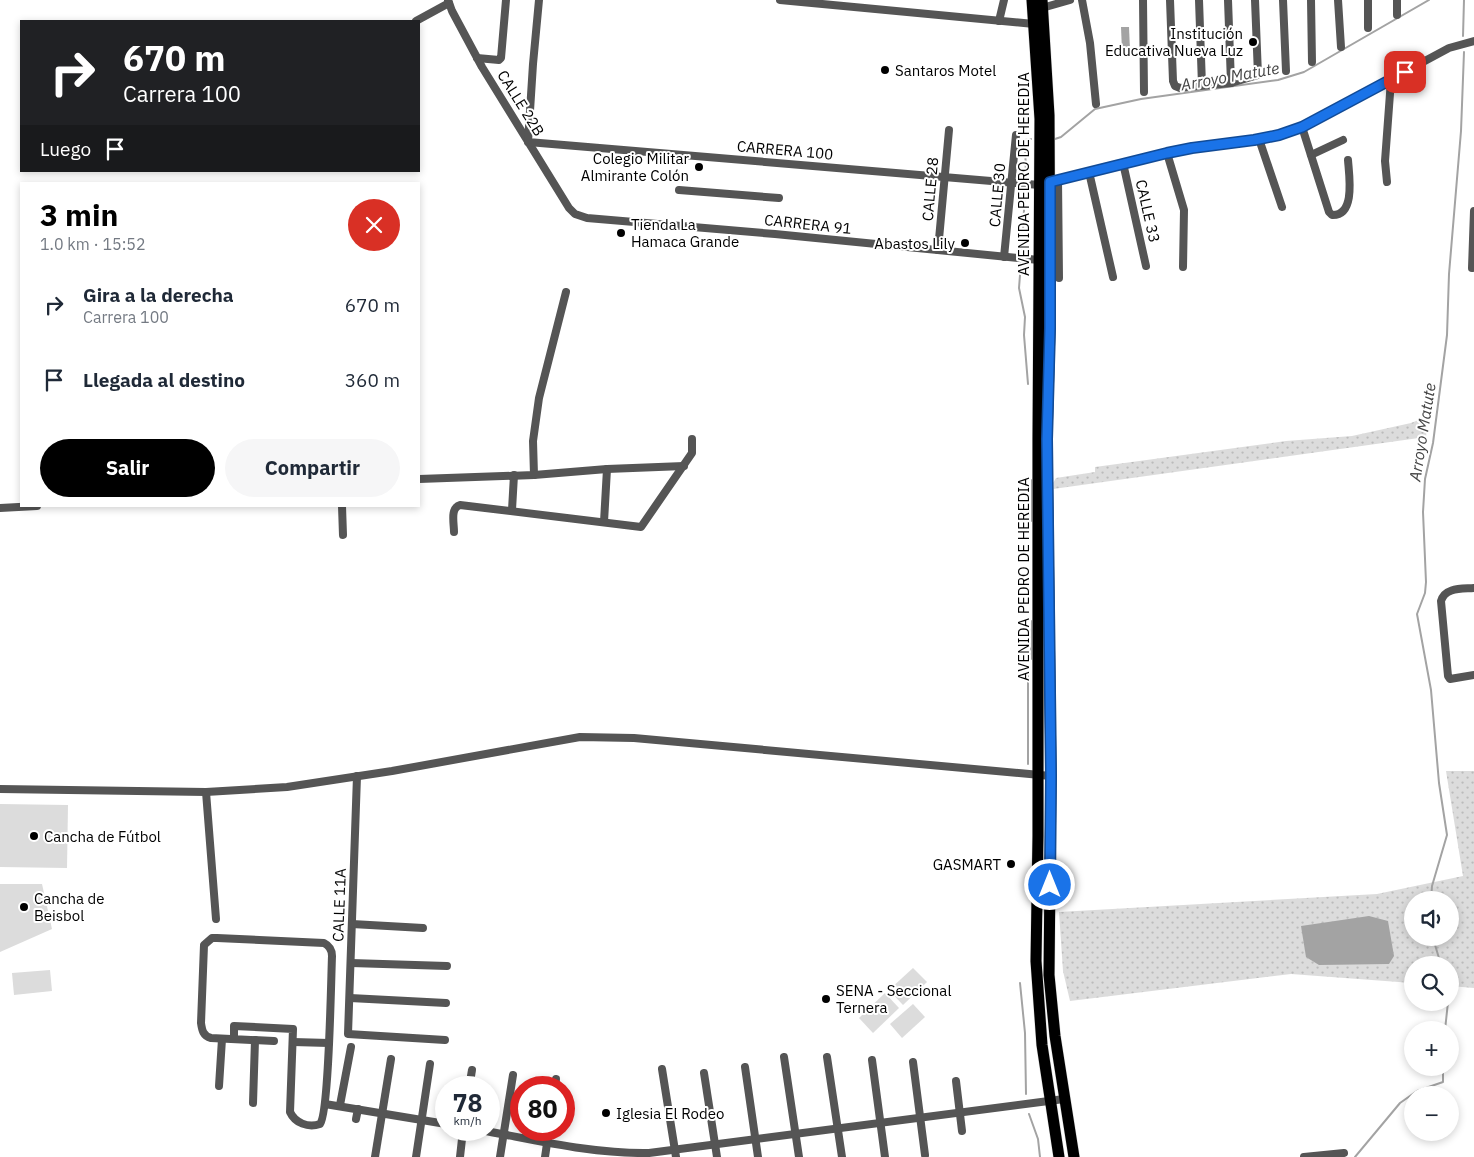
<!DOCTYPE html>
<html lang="es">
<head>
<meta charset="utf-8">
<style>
  :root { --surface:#fff; --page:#f6f6f7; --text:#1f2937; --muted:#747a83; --accent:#000 }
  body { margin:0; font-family:"IBM Plex Sans",sans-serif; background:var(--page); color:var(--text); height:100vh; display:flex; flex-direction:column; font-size:19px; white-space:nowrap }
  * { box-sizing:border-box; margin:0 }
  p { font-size:16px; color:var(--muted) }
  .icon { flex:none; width:28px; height:28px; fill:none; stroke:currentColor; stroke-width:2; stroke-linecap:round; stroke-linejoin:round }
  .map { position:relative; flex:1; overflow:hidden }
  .side { position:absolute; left:20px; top:182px; width:400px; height:325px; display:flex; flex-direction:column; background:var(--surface); border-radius:0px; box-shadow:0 2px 8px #0003 }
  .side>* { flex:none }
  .guide { position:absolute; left:20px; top:20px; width:400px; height:152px; border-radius:0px; box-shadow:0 2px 8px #0003; background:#202124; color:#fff; overflow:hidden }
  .controls { position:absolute; left:1404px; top:891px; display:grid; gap:10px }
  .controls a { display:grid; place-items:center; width:55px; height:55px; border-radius:50%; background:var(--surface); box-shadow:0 2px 8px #0003; font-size:25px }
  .speed { position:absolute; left:435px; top:1076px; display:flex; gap:10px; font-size:25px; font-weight:700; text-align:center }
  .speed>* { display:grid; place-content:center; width:65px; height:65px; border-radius:50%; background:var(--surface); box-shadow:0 2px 8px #0003; line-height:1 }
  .speed small { font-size:12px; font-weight:400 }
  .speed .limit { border:8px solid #d22; background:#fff; color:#111 }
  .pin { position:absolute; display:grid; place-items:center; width:42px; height:42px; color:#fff; margin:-21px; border-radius:10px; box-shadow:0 2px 8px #0006 }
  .me { position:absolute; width:55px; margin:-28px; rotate:0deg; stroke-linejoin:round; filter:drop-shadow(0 0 4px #0008) }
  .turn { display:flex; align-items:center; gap:18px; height:105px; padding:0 20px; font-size:22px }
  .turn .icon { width:65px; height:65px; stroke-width:2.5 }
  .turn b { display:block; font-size:35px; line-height:42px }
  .then { display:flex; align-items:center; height:48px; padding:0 20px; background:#0003; gap:10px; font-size:19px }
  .round { display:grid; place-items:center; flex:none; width:52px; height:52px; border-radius:26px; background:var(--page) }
  .head { display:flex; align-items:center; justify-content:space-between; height:85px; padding:0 20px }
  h1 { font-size:30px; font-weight:700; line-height:38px; color:var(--accent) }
  .action { display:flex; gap:10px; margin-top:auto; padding:10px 20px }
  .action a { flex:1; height:58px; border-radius:30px; background:var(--accent); color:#fff; font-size:20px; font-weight:700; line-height:58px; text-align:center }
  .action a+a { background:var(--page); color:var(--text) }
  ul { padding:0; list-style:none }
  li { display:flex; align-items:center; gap:15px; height:75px; padding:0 20px }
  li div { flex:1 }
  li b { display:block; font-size:19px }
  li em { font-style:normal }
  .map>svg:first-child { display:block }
  .grass { fill:url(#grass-dots); fill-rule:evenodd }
  .park { fill:#dcdcdc }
  .water { fill:#a3a3a3 }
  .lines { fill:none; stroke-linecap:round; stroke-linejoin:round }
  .stream { stroke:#a3a3a3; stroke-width:2 }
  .highway-casing { stroke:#dbdbdb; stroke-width:12 }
  .minor { stroke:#555; stroke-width:8 }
  .highway { stroke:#000; stroke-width:11 }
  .route-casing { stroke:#114b97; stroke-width:12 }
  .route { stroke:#1a73e8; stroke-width:9 }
  .poi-dot { fill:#000; stroke:#fff; stroke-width:2 }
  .labels { text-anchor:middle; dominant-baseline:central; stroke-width:4; stroke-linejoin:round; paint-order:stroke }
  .poi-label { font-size:15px; fill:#000; stroke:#fff; text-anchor:start }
  .street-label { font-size:15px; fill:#000; stroke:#fff }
  .water-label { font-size:16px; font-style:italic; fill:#444; stroke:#fff }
</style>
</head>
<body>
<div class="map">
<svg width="1474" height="1157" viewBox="0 0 1474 1157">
  <defs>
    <pattern id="grass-dots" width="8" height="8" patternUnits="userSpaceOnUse" patternTransform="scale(1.25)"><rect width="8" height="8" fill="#dcdcdc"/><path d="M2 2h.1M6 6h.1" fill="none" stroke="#bbb" stroke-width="1.8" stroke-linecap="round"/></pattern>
  </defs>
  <rect width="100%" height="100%" fill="#fff"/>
  <g class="grass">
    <polygon points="1429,411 1426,437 1053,489 1053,483 1056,478 1095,472 1095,467 1286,441 1352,436 1411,423 1421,419"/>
    <path d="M1446,771H1474V988L1450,986V965H1412V983L1291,974L1070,1001L1063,971L1059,912L1377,894L1463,876ZM1412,900H1450V938H1412Z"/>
  </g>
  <g class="park">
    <polygon points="0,804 68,805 67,868 0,867"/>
    <polygon points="0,884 42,884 52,929 0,952"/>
    <polygon points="913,968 927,982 903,1005 889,990"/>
    <polygon points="50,970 52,991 14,995 12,973"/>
    <polygon points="885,993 899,1008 873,1033 859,1018"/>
    <polygon points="913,1004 925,1017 902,1038 890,1024"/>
  </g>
  <g class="water">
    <polygon points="1121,27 1129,27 1130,50 1122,51"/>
    <polygon points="1369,916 1388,921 1394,956 1389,964 1319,965 1306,957 1301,926"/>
  </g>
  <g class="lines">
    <g class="stream">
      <polyline points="1463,36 1464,0"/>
      <polyline points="1055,139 1061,137 1095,109 1141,99 1278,80 1304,72 1429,0"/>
      <polyline points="1026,179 1025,140 1031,139"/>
      <polyline points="1022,250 1025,190"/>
      <polyline points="1021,262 1019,288 1025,317 1024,335 1028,384"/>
      <polyline points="1032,480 1032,521"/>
      <polyline points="1031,659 1032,621"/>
      <polyline points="1028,764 1028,670"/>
      <polyline points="1431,900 1432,886 1447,835 1439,783 1431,690 1417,614 1425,593 1426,582 1423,512 1425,479 1433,443 1447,335 1449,274 1461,131 1464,52"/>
      <polyline points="1433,938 1441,965"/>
      <polyline points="1020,983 1025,1033 1026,1094"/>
      <polyline points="1445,1030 1448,1002"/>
      <polyline points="1029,1114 1038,1139 1040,1157"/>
      <polyline points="1355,1157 1400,1103 1417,1091 1443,1082 1443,1068"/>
    </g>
    <g class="highway-casing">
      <g id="highway">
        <polyline points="1032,0 1040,119 1038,438 1038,836 1036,961 1042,1045 1059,1157"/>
        <polyline points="1042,0 1049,115 1050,328 1047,439 1051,776 1049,975 1055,1036 1074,1157"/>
      </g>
    </g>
    <g class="minor">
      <polyline points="448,0 452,11 482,67 569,208 575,214 587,218 775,234 1039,260"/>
      <polyline points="539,0 533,64 528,142 1039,185"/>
      <polyline points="780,0 1034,24"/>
      <polyline points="1082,0 1090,43 1096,104"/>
      <polyline points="1143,0 1144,92"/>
      <polyline points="1170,0 1173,81 1175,86 1180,88 1231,83 1258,75 1255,0"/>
      <polyline points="1199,0 1202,85"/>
      <polyline points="1228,0 1231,83"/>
      <polyline points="1283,0 1286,71"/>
      <polyline points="1311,0 1312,62"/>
      <polyline points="1338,0 1341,47"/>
      <polyline points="1042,8 1070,0"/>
      <polyline points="1397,15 1397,0"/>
      <polyline points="416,21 449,3"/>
      <polyline points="999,21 1004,0"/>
      <polyline points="1368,28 1368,0"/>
      <polyline points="477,58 499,60 501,58 506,0"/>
      <path d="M1302,127L1329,212L1332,215C1356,216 1349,175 1348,160"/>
      <polyline points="1259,139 1282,207"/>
      <polyline points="1167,153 1184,210 1183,267"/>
      <polyline points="1311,155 1343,140"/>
      <polyline points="1123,163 1146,266"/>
      <polyline points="1089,172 1113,277"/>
      <polyline points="1058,179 1059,278"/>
      <polyline points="1050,182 1167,153 1192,148 1254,140 1279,135 1302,127 1449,48 1474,41"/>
      <polyline points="1387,182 1385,161 1391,80"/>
      <polyline points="679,190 779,198"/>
      <polyline points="938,250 949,130"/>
      <polyline points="1004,257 1016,135"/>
      <polyline points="1472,268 1474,211"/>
      <polyline points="534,475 533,441 539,398 566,292"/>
      <polyline points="419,479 534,475 607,469 684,466"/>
      <polyline points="342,506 343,535"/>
      <polyline points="0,508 37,506"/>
      <polyline points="512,510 514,475"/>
      <polyline points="604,522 607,469"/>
      <path d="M454,532C454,523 450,508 460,505L641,527L692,453V439"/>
      <path d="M1474,588C1462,589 1445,587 1441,601L1448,676L1450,679L1474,675"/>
      <polyline points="357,776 348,1034 445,1040"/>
      <polyline points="0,789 206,792 287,787 392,771 580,737 634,738 1051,776"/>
      <polyline points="206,792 216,919"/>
      <polyline points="352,924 423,928"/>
      <polyline points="351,963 447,966"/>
      <polyline points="350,998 446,1003"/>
      <path d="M234,1039V1026L293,1029L290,1112C295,1123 308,1128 320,1124C329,1113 331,980 332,956C332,950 330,946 324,943L217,938H212L204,945L201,1023C202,1030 203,1036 211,1038L274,1041"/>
      <polyline points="293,1042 329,1043"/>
      <polyline points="784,1057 799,1157"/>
      <polyline points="827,1057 842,1157"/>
      <polyline points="872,1060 885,1157"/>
      <polyline points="913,1062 925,1155"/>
      <polyline points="745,1067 758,1157"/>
      <polyline points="662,1069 676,1157"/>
      <polyline points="704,1073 717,1157"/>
      <polyline points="956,1081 962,1131"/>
      <polyline points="219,1086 222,1039"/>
      <polyline points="469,1088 472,1070"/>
      <polyline points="555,1088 556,1079"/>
      <polyline points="253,1103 255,1040"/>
      <polyline points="325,1104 446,1124"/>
      <polyline points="340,1105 351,1047"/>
      <polyline points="356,1119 358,1109"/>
      <path d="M480,1130C536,1140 592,1154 649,1153L1064,1099"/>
      <polyline points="375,1157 391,1059"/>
      <polyline points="416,1157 430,1064"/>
      <polyline points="460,1157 463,1130"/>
      <polyline points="500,1157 513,1075"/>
      <polyline points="545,1157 549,1130"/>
      <polyline points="1304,1157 1344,1153"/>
    </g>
    <use href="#highway" class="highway"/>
  </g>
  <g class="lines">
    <g class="route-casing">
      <polyline id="route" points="1050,885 1051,776 1047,439 1050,328 1050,182 1167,153 1192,148 1254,140 1279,135 1302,127 1405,72"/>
    </g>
    <use href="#route" class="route"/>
  </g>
  <g class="poi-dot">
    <circle cx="1253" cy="42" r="5"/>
    <circle cx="885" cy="70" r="5"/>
    <circle cx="699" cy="167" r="5"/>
    <circle cx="621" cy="233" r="5"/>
    <circle cx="965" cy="243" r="5"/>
    <circle cx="34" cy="836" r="5"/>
    <circle cx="1011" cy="864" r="5"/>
    <circle cx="24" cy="907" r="5"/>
    <circle cx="826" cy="999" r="5"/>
    <circle cx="606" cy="1113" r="5"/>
  </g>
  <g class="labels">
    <g class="poi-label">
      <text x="1243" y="33" text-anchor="end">Institución<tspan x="1243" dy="17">Educativa Nueva Luz</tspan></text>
      <text x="895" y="70">Santaros Motel</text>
      <text x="689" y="158" text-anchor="end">Colegio Militar<tspan x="689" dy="17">Almirante Colón</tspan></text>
      <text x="631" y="224">Tienda La<tspan x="631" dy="17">Hamaca Grande</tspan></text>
      <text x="955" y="243" text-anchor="end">Abastos Lily</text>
      <text x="44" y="836">Cancha de Fútbol</text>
      <text x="1001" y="864" text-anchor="end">GASMART</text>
      <text x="34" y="898">Cancha de<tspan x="34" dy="17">Beisbol</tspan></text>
      <text x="836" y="990">SENA - Seccional<tspan x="836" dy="17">Ternera</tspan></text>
      <text x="616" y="1113">Iglesia El Rodeo</text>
    </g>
    <g class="street-label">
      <text transform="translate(521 103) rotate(58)">CALLE 22B</text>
      <text transform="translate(785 150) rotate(5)">CARRERA 100</text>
      <text transform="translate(1023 174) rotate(-90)">AVENIDA PEDRO DE HEREDIA</text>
      <text transform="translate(930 189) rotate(-85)">CALLE 28</text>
      <text transform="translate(997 195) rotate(-85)">CALLE 30</text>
      <text transform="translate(1148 211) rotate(77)">CALLE 33</text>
      <text transform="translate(808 224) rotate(6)">CARRERA 91</text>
      <text transform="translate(1023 579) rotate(-90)">AVENIDA PEDRO DE HEREDIA</text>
      <text transform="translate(339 905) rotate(-88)">CALLE 11A</text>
    </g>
    <g class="water-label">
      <text transform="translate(1230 76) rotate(-10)">Arroyo Matute</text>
      <text transform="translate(1422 432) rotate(-81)">Arroyo Matute</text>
    </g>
  </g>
</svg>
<div class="controls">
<a><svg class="icon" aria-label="sound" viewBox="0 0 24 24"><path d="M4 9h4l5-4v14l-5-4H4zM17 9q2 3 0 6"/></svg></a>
<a><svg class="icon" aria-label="search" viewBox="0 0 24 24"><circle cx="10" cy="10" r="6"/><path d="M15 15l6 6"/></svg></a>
<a>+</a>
<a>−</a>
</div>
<div class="speed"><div>78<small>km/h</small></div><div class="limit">80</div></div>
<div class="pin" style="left:1405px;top:72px;background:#d93025"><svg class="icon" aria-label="arrive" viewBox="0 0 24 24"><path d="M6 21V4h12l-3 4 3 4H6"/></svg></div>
<svg class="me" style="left:1050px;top:885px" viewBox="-20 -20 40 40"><circle r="17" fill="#1a73e8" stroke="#fff" stroke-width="3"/><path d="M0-11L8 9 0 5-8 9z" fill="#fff"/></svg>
<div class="guide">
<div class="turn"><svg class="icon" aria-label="right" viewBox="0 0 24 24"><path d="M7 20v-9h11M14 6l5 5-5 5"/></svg><div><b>670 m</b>Carrera 100</div></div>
<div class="then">Luego<svg class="icon" aria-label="arrive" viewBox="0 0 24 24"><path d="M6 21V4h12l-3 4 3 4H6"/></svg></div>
</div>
<section class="side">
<div class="head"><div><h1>3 min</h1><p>1.0 km · 15:52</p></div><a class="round" style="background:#d93025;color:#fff"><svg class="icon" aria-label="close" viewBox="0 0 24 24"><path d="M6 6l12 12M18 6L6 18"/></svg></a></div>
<ul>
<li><svg class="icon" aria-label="right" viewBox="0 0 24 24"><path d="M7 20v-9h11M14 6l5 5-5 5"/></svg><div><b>Gira a la derecha</b><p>Carrera 100</p></div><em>670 m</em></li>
<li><svg class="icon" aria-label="arrive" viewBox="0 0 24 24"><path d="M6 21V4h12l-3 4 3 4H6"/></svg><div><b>Llegada al destino</b></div><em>360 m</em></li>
</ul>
<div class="action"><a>Salir</a><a>Compartir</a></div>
</section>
</div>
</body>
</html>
